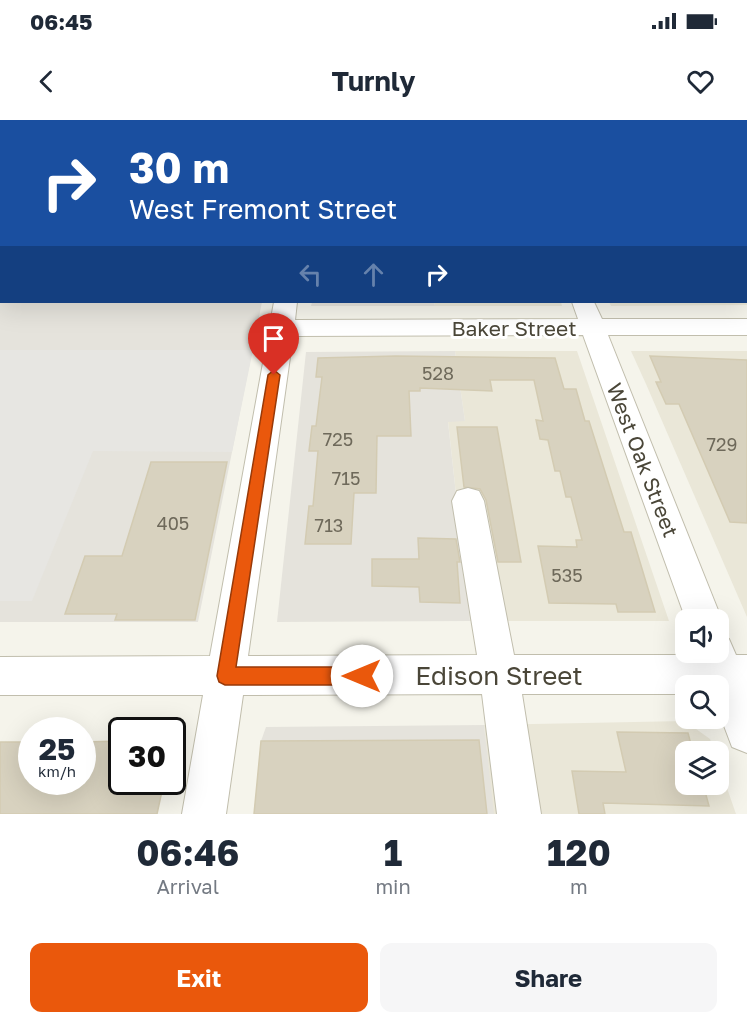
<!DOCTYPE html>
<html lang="en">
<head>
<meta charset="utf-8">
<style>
  :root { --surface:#fff; --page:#f6f6f7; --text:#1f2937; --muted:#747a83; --accent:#ea580c }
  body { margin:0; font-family:"Golos Text",sans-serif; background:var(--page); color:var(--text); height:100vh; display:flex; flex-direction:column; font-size:22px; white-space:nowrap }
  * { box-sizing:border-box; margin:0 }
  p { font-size:20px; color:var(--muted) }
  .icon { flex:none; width:33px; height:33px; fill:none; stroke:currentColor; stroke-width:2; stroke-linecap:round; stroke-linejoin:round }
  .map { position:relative; height:694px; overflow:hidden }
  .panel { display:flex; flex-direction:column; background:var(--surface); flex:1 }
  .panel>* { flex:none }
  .top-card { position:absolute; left:0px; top:0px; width:747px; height:183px; box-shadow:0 6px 24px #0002; background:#1a4fa0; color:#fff; overflow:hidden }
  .tools { position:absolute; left:675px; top:489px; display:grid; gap:12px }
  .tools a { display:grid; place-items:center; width:54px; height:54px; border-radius:12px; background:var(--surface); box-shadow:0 6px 24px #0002; font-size:30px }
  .speed { position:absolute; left:18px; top:597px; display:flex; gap:12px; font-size:30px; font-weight:700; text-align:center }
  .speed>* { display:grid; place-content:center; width:78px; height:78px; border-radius:50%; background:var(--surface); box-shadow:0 6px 24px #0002; line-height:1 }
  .speed small { font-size:15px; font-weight:400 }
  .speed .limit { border:3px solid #111; border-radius:9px; background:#fff; color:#111 }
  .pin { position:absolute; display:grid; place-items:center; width:51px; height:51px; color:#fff; margin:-62px -26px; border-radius:50% 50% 50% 0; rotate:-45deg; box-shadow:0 0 6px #0007 }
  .pin .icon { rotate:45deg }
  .me { position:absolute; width:66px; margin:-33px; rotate:270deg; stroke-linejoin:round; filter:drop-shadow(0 0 4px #0008) }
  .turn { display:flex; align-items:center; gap:21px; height:126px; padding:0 30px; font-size:27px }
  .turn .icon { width:78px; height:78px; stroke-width:2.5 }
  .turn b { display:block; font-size:42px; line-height:51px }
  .lanes { display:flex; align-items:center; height:57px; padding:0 30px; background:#0003; justify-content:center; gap:30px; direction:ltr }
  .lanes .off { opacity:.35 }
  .eta { display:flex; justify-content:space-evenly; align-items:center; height:102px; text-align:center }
  .eta b { font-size:36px; font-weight:700; line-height:42px }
  .cta { display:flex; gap:12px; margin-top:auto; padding:12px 30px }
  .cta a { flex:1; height:69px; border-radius:12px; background:var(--accent); color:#fff; font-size:24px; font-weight:700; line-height:69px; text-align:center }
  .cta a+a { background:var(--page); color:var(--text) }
  .status { display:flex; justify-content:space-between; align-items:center; height:42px; padding:0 30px; background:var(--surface); direction:ltr }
  .status svg { height:16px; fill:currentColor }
  header { display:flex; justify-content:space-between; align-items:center; height:78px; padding:0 30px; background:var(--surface); font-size:27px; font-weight:700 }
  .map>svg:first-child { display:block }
  .residential { fill:#eae7d8 }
  .industrial { fill:#e5e3dc }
  .parking { fill:#e7e6e2 }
  .building { fill:#d8d2bf; stroke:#d3cbb2; stroke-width:1.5 }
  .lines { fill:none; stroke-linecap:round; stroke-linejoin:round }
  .minor-casing { stroke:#c1bead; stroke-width:2 }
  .minor { fill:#fff; fill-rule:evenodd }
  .route { fill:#ea580c; stroke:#983908; stroke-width:1.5 }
  .labels { text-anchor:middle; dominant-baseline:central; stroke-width:6; stroke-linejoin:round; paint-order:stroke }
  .number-label { font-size:18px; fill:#6e695a }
  .street-label { font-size:21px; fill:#4a4638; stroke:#fff }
  .near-street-label { font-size:26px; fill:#4a4638; stroke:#fff }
</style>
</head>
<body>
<div class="status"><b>06:45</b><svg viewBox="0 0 49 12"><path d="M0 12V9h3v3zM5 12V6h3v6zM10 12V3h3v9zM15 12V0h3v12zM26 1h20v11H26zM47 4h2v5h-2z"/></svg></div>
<header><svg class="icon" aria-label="back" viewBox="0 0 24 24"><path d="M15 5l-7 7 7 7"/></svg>Turnly<svg class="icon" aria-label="heart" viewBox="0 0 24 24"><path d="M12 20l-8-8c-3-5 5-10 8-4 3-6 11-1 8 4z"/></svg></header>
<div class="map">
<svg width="747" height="694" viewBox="0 0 747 694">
  <rect width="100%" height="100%" fill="#f5f4eb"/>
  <g class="residential">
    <polygon points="746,62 747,185 611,186 609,182 746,182"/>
    <polygon points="434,182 561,182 562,186 435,186"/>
    <polygon points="455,231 577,231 669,501 470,501 448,301 465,301"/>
    <polygon points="631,231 747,231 747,497 646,264"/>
    <polygon points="685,601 710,619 714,631 686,632 686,664 718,664 719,645 736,694 493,694 484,605"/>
  </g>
  <g class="industrial">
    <polygon points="0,21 2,182 262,182 198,502 0,502"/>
    <polygon points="312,182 434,182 435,186 311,186"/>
    <polygon points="455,231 465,301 448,302 470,501 277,502 306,232"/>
    <polygon points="484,605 494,694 254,694 261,621 266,607"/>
  </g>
  <polygon class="parking" points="0,230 253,230 232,332 93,331 32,481 0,481"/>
  <g class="building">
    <polygon points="396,236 555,238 564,269 576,269 585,301 589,301 624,412 631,412 655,492 618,492 616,484 549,483 538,426 577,427 576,420 582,420 571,377 566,377 560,351 555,351 548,320 540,319 536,300 543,301 534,260 490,260 492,271 420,268 420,271 409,271 411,316 377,316 376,373 354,373 351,424 305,424 309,386 313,386 318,331 309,331 312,306 316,306 322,257 316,257 318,238"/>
    <polygon points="650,236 747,240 747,403 730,402 679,284 666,284 656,262 661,262"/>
    <polygon points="457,307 497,307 521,442 498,442 486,380 480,369 464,367"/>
    <polygon points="151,342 227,342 195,500 115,500 117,494 65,494 85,436 122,436"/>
    <polygon points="418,418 456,419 460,442 457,442 460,483 420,482 419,467 372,466 372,439 419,439"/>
    <polygon points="617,612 688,613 693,632 686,632 686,664 703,664 709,686 603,683 605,694 579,694 572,651 626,652"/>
    <polygon points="479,620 487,694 254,694 261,621"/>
    <polygon points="122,621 122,662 164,662 157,694 0,694 0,622 32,622 32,662 82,662 82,622"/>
  </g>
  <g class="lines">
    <g class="minor-casing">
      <g id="minor">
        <polygon points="116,0 132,0 116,2"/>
        <polygon points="308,0 324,0 308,2"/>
        <rect x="507" y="0" width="16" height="2"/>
        <polygon points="704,0 720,0 720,2 705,2"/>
        <rect x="746" y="31" width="1" height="12"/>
        <polygon points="274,182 297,182 295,200 578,199 572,182 594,182 602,199 747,199 747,215 608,215 722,500 718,509 718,500 686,500 583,215 293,216 248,536 477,535 452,381 457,371 468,368 479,371 484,381 514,535 698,535 697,532 718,532 718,514 729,519 736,535 747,535 747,633 732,627 718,590 718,566 686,566 686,574 522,574 541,694 497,694 482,574 243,575 226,694 182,694 203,575 0,575 0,537 210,536"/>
      </g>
    </g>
    <use href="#minor" class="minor"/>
  </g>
  <polygon class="route" points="274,250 280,255 236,547 362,547 368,550 371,556 368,562 362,565 225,565 219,562 217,556 268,255"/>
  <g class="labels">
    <g class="number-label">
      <text x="438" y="253">528</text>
      <text x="338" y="319">725</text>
      <text x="722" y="324">729</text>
      <text x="346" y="358">715</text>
      <text x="173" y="403">405</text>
      <text x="329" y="405">713</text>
      <text x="567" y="455">535</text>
    </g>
    <g class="street-label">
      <text x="514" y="208">Baker Street</text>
      <text transform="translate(643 340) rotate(69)">West Oak Street</text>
    </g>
    <g class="near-street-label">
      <text x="499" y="555">Edison Street</text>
    </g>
  </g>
</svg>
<div class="tools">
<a><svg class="icon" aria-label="sound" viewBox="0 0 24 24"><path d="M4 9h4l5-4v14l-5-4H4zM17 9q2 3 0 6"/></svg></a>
<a><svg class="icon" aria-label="search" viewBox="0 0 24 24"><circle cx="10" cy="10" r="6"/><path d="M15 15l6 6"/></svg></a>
<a><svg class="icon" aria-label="layers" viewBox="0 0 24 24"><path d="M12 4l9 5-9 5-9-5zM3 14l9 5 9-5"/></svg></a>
</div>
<div class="speed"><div>25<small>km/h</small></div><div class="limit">30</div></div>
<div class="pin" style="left:274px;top:255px;background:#d93025"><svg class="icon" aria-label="arrive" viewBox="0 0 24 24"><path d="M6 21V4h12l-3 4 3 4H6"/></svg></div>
<svg class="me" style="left:362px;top:556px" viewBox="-20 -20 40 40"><circle r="19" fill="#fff"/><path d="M0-13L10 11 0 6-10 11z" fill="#ea580c"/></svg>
<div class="top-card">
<div class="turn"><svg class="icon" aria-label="right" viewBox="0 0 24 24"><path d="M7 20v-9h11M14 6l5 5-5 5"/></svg><div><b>30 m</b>West Fremont Street</div></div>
<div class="lanes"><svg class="icon off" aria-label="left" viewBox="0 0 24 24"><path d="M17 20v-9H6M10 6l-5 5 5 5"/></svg><svg class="icon off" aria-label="ahead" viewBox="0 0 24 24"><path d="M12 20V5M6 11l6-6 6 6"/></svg><svg class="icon" aria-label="right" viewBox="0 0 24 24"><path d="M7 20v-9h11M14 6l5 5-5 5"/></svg></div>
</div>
</div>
<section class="panel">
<div class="eta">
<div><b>06:46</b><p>Arrival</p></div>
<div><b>1</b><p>min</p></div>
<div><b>120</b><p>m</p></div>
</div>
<div class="cta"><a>Exit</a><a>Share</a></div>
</section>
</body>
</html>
